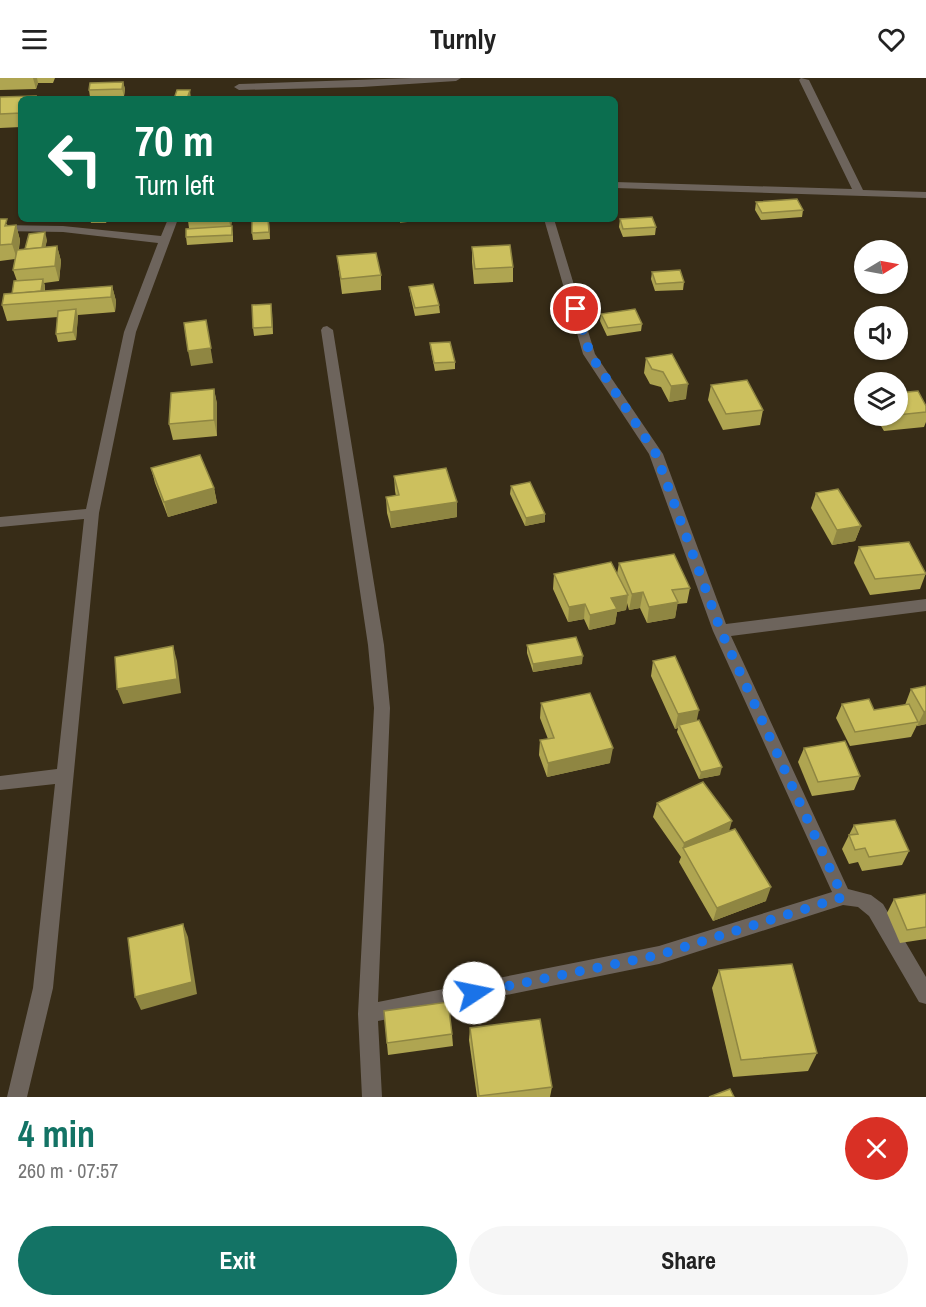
<!DOCTYPE html>
<html lang="en">
<head>
<meta charset="utf-8">
<style>
  :root { --surface:#fff; --page:#f6f6f6; --text:#222; --muted:#767676; --accent:#137365 }
  body { margin:0; font-family:"Archivo Narrow",sans-serif; background:var(--page); color:var(--text); height:100vh; display:flex; flex-direction:column; font-size:22px; white-space:nowrap }
  * { box-sizing:border-box; margin:0 }
  p { font-size:20px; color:var(--muted) }
  .icon { flex:none; width:33px; height:33px; fill:none; stroke:currentColor; stroke-width:2; stroke-linecap:round; stroke-linejoin:round }
  .map { position:relative; height:1019px; overflow:hidden }
  .drawer { display:flex; flex-direction:column; background:var(--surface); flex:1 }
  .drawer>* { flex:none }
  .top-card { position:absolute; left:18px; top:18px; width:600px; height:126px; border-radius:9px; box-shadow:0 2px 4px #0004; background:#0b6e4f; color:#fff; overflow:hidden }
  .needle { width:39px; rotate:80deg }
  .tools { position:absolute; left:854px; top:162px; display:grid; gap:12px }
  .tools a { display:grid; place-items:center; width:54px; height:54px; border-radius:50%; background:var(--surface); box-shadow:0 2px 4px #0004; font-size:30px }
  .pin { position:absolute; display:grid; place-items:center; width:51px; height:51px; color:#fff; margin:-26px; border:3px solid #fff; border-radius:50%; box-shadow:0 2px 6px #0007 }
  .me { position:absolute; width:66px; margin:-33px; rotate:79deg; stroke-linejoin:round; filter:drop-shadow(0 0 4px #0008) }
  .turn { display:flex; align-items:center; gap:21px; height:126px; padding:0 18px; font-size:27px }
  .turn .icon { width:78px; height:78px; stroke-width:2.5 }
  .turn b { display:block; font-size:42px; line-height:51px }
  .round { display:grid; place-items:center; flex:none; width:63px; height:63px; border-radius:32px; background:var(--page) }
  .head { display:flex; align-items:center; justify-content:space-between; height:102px; padding:0 18px }
  h1 { font-size:36px; font-weight:700; line-height:45px; color:var(--accent) }
  .primary-button { display:flex; gap:12px; margin-top:auto; padding:12px 18px }
  .primary-button a { flex:1; height:69px; border-radius:36px; background:var(--accent); color:#fff; font-size:24px; font-weight:700; line-height:69px; text-align:center }
  .primary-button a+a { background:var(--page); color:var(--text) }
  header { display:flex; justify-content:space-between; align-items:center; height:78px; padding:0 18px; background:var(--surface); font-size:27px; font-weight:700 }
  .map>svg:first-child { display:block }
  .lines { fill:none; stroke-linecap:round; stroke-linejoin:round }
  .street { fill:#6d645c; fill-rule:evenodd }
  .wall { fill:#afa551 }
  .shaded-wall { fill:#8f8642 }
  .building { fill:#ccc05e; stroke:#8f8642; stroke-width:1.5 }
  .route { stroke:#1a73e8; stroke-width:10; stroke-dasharray:0 18 }
</style>
</head>
<body>
<header><svg class="icon" aria-label="menu" viewBox="0 0 24 24"><path d="M4 6h16M4 12h16M4 18h16"/></svg>Turnly<svg class="icon" aria-label="heart" viewBox="0 0 24 24"><path d="M12 20l-8-8c-3-5 5-10 8-4 3-6 11-1 8 4z"/></svg></header>
<div class="map">
<svg width="926" height="1019" viewBox="0 0 926 1019">
  <rect width="100%" height="100%" fill="#372c17"/>
  <g class="lines">
    <g class="street">
      <polygon points="412,0 461,0 456,3 362,9 239,12 234,9 239,6"/>
      <polygon points="801,0 809,2 863,112 926,114 926,120 615,110 615,104 852,111 799,2"/>
      <polygon points="168,141 178,141 136,254 99,435 53,910 27,1019 7,1019 33,910 55,706 0,712 0,698 57,691 84,441 0,449 0,439 86,431 124,254 158,165 63,154 0,153 0,147 63,148 161,158"/>
      <polygon points="544,141 554,141 595,276 663,376 726,546 926,521 926,533 731,558 848,811 871,817 883,826 926,899 926,926 919,924 869,838 858,829 843,827 659,886 378,943 382,1019 362,1019 358,936 374,630 368,567 321,252 323,249 327,248 333,252 384,567 390,630 378,924 659,868 832,814 713,553 649,376 583,276"/>
    </g>
  </g>
  <g class="wall">
    <polygon points="0,0 55,0 53,5 38,5 36,11 0,12"/>
    <polygon points="123,4 125,11 124,18 90,19 89,12"/>
    <polygon points="0,19 21,21 21,49 0,50"/>
    <polygon points="756,124 803,132 802,139 761,142 755,132"/>
    <polygon points="0,141 9,148 16,147 20,162 19,171 25,171 47,162 45,169 57,168 61,183 59,203 44,205 45,208 45,213 112,208 116,223 115,234 78,237 76,262 58,264 56,256 58,239 7,243 2,227 12,216 17,203 13,192 15,181 0,183"/>
    <polygon points="90,141 108,141 106,145 91,145"/>
    <polygon points="189,141 232,141 231,148 233,155 233,164 187,167 186,159 189,150 188,143"/>
    <polygon points="269,141 270,161 253,162 252,155"/>
    <polygon points="620,141 656,149 655,157 623,159 619,149"/>
    <polygon points="472,169 513,189 513,204 474,206 472,184"/>
    <polygon points="337,178 381,197 381,212 342,216"/>
    <polygon points="652,194 684,204 683,212 655,213 651,201"/>
    <polygon points="409,209 439,227 440,235 415,238 410,216"/>
    <polygon points="272,233 273,256 254,258 253,250"/>
    <polygon points="601,236 642,246 641,253 607,258 600,243"/>
    <polygon points="430,265 455,284 455,291 435,293 431,273"/>
    <polygon points="672,276 686,321 669,324 661,309 650,306 644,295 646,280"/>
    <polygon points="711,307 763,332 760,347 723,352 708,322"/>
    <polygon points="214,311 217,326 217,358 173,362 169,346"/>
    <polygon points="897,315 926,328 926,344 924,349 884,353 875,338 897,338"/>
    <polygon points="151,390 214,410 217,425 168,439 155,405"/>
    <polygon points="394,398 457,439 391,450 387,435 386,419 396,418 395,413"/>
    <polygon points="511,408 545,436 545,444 525,448 510,416"/>
    <polygon points="816,415 861,448 855,463 832,467 811,430"/>
    <polygon points="859,469 926,495 920,511 870,517 854,485"/>
    <polygon points="619,485 690,510 687,525 677,526 675,540 647,545 640,530 629,532 627,525 626,532 617,534 615,546 589,552 584,541 568,544 553,511 554,496 617,496"/>
    <polygon points="527,567 582,586 533,594 527,575"/>
    <polygon points="653,583 696,643 720,697 699,701 677,654 678,650 675,651 651,598"/>
    <polygon points="926,608 926,646 917,648 917,647 911,659 850,668 836,640 842,626 874,632 905,627 911,611"/>
    <polygon points="541,625 610,685 547,699 539,677 540,662 548,661 540,640"/>
    <polygon points="804,670 860,698 854,712 812,718 798,684"/>
    <polygon points="657,725 729,754 766,823 713,843 679,784 681,779 653,739"/>
    <polygon points="854,747 909,773 902,787 862,793 858,784 849,786 842,771"/>
    <polygon points="926,816 926,861 900,865 887,835 894,821"/>
    <polygon points="719,892 817,975 808,993 733,999 712,910"/>
    <polygon points="384,933 452,956 453,968 388,977"/>
    <polygon points="470,950 552,1009 550,1019 477,1019 469,962"/>
  </g>
  <g class="shaded-wall">
    <polygon points="33,0 37,0 38,5 36,11"/>
    <polygon points="123,4 125,11 124,18 122,11"/>
    <polygon points="190,12 191,21 187,21"/>
    <polygon points="230,141 232,141 231,151 229,143"/>
    <polygon points="400,141 430,141 400,145"/>
    <polygon points="16,147 20,162 17,181 12,166"/>
    <polygon points="45,154 47,162 43,182 41,175"/>
    <polygon points="57,168 61,183 59,203 55,188"/>
    <polygon points="43,201 45,208 43,225 40,217"/>
    <polygon points="112,208 116,223 115,234 111,219"/>
    <polygon points="76,231 78,239 76,262 73,254"/>
    <polygon points="206,242 213,285 191,288 188,273"/>
    <polygon points="688,306 686,321 669,324 671,308"/>
    <polygon points="214,311 217,326 217,358 214,342"/>
    <polygon points="214,410 217,425 168,439 164,424"/>
    <polygon points="457,424 457,439 391,450 390,434"/>
    <polygon points="545,436 545,444 525,448 526,440"/>
    <polygon points="861,448 855,463 832,467 837,452"/>
    <polygon points="643,514 640,530 629,532 632,516"/>
    <polygon points="628,517 626,532 617,534 615,546 589,552 590,537 611,520"/>
    <polygon points="678,524 675,540 647,545 649,529"/>
    <polygon points="585,526 584,541 568,544 569,529"/>
    <polygon points="173,568 177,583 181,615 123,626 117,611"/>
    <polygon points="583,578 582,586 533,594 533,586"/>
    <polygon points="699,632 696,646 679,647 678,650 675,651 678,636"/>
    <polygon points="926,633 926,646 917,648 924,634"/>
    <polygon points="613,670 610,685 547,699 548,685"/>
    <polygon points="722,689 720,697 699,701 701,694"/>
    <polygon points="732,743 728,757 683,770 684,765"/>
    <polygon points="771,809 766,823 713,843 717,830"/>
    <polygon points="183,846 188,859 197,916 141,932 135,919"/>
  </g>
  <g class="building">
    <polygon points="123,4 122,11 89,12 90,5"/>
    <polygon points="177,12 190,12 187,21 174,21"/>
    <polygon points="36,18 35,21 21,21 21,35 0,36 0,19"/>
    <rect x="436" y="19" width="40" height="2"/>
    <polygon points="797,121 803,132 762,135 756,124"/>
    <polygon points="652,139 656,149 623,151 620,141"/>
    <polygon points="0,141 7,141 5,148 16,147 12,166 0,167"/>
    <polygon points="189,141 230,141 229,143 188,143"/>
    <polygon points="252,141 268,141 269,154 252,155"/>
    <polygon points="232,148 232,157 186,159 186,151"/>
    <polygon points="45,154 42,170 25,171 29,156"/>
    <polygon points="510,167 513,189 475,191 472,169"/>
    <polygon points="57,168 55,188 13,192 17,172"/>
    <polygon points="376,175 381,197 341,201 337,178"/>
    <polygon points="680,192 684,204 656,206 652,194"/>
    <polygon points="43,201 41,213 12,216 14,203"/>
    <polygon points="433,206 439,227 415,230 409,209"/>
    <polygon points="112,208 111,219 2,227 4,216"/>
    <polygon points="271,226 272,249 253,250 252,227"/>
    <polygon points="76,231 73,254 56,256 58,233"/>
    <polygon points="635,231 642,246 608,250 601,236"/>
    <polygon points="206,242 211,270 188,273 184,245"/>
    <polygon points="450,264 455,284 434,285 430,265"/>
    <polygon points="672,276 688,306 671,308 663,294 652,291 646,280"/>
    <polygon points="747,302 763,332 726,336 711,307"/>
    <polygon points="214,311 214,342 169,346 171,315"/>
    <polygon points="918,313 926,328 926,334 897,337 897,315"/>
    <polygon points="200,377 214,410 164,424 151,390"/>
    <polygon points="446,390 457,424 390,434 386,419 399,417 394,398"/>
    <polygon points="530,404 545,436 526,440 511,408"/>
    <polygon points="838,411 861,448 837,452 816,415"/>
    <polygon points="909,464 926,496 875,501 859,469"/>
    <polygon points="674,476 690,510 672,512 678,524 649,529 643,514 632,516 619,485"/>
    <polygon points="611,484 628,517 611,520 617,531 590,537 585,526 569,529 554,496"/>
    <polygon points="576,559 583,578 533,586 527,567"/>
    <polygon points="173,568 177,601 117,611 115,579"/>
    <polygon points="675,578 699,632 678,636 653,583"/>
    <polygon points="926,608 926,633 924,634 911,611"/>
    <polygon points="590,615 613,670 548,685 540,662 554,660 541,625"/>
    <polygon points="869,621 874,632 909,626 918,644 855,654 842,626"/>
    <polygon points="699,642 722,689 701,694 679,647"/>
    <polygon points="845,663 860,698 818,704 804,670"/>
    <polygon points="703,704 732,743 684,765 657,725"/>
    <polygon points="895,742 909,773 869,779 865,770 855,772 849,757 858,756 854,747"/>
    <polygon points="735,751 771,809 717,830 683,770"/>
    <polygon points="926,816 926,849 907,852 894,821"/>
    <polygon points="183,846 192,904 135,919 128,860"/>
    <polygon points="792,886 817,975 741,982 719,892"/>
    <polygon points="448,924 452,956 387,965 384,933"/>
    <polygon points="540,941 552,1009 479,1018 470,950"/>
    <polygon points="730,1011 734,1019 709,1019"/>
  </g>
  <g class="lines">
    <polyline class="route" points="474,915 659,877 843,819 721,553 656,376 590,276 576,231"/>
  </g>
</svg>
<div class="tools">
<a><svg class="needle" viewBox="-14 -14 28 28"><path d="M0-13l5 13h-10z" fill="#e53935"/><path d="M0 13l5-13h-10z" fill="#767676"/></svg></a>
<a><svg class="icon" aria-label="sound" viewBox="0 0 24 24"><path d="M4 9h4l5-4v14l-5-4H4zM17 9q2 3 0 6"/></svg></a>
<a><svg class="icon" aria-label="layers" viewBox="0 0 24 24"><path d="M12 4l9 5-9 5-9-5zM3 14l9 5 9-5"/></svg></a>
</div>
<div class="pin" style="left:576px;top:231px;background:#d93025"><svg class="icon" aria-label="arrive" viewBox="0 0 24 24"><path d="M6 21V4h12l-3 4 3 4H6"/></svg></div>
<svg class="me" style="left:474px;top:915px" viewBox="-20 -20 40 40"><circle r="19" fill="#fff"/><path d="M0-13L10 11 0 6-10 11z" fill="#1a73e8"/></svg>
<div class="top-card">
<div class="turn"><svg class="icon" aria-label="left" viewBox="0 0 24 24"><path d="M17 20v-9H6M10 6l-5 5 5 5"/></svg><div><b>70 m</b>Turn left</div></div>
</div>
</div>
<section class="drawer">
<div class="head"><div><h1>4 min</h1><p>260 m · 07:57</p></div><a class="round" style="background:#d93025;color:#fff"><svg class="icon" aria-label="close" viewBox="0 0 24 24"><path d="M6 6l12 12M18 6L6 18"/></svg></a></div>
<div class="primary-button"><a>Exit</a><a>Share</a></div>
</section>
</body>
</html>
